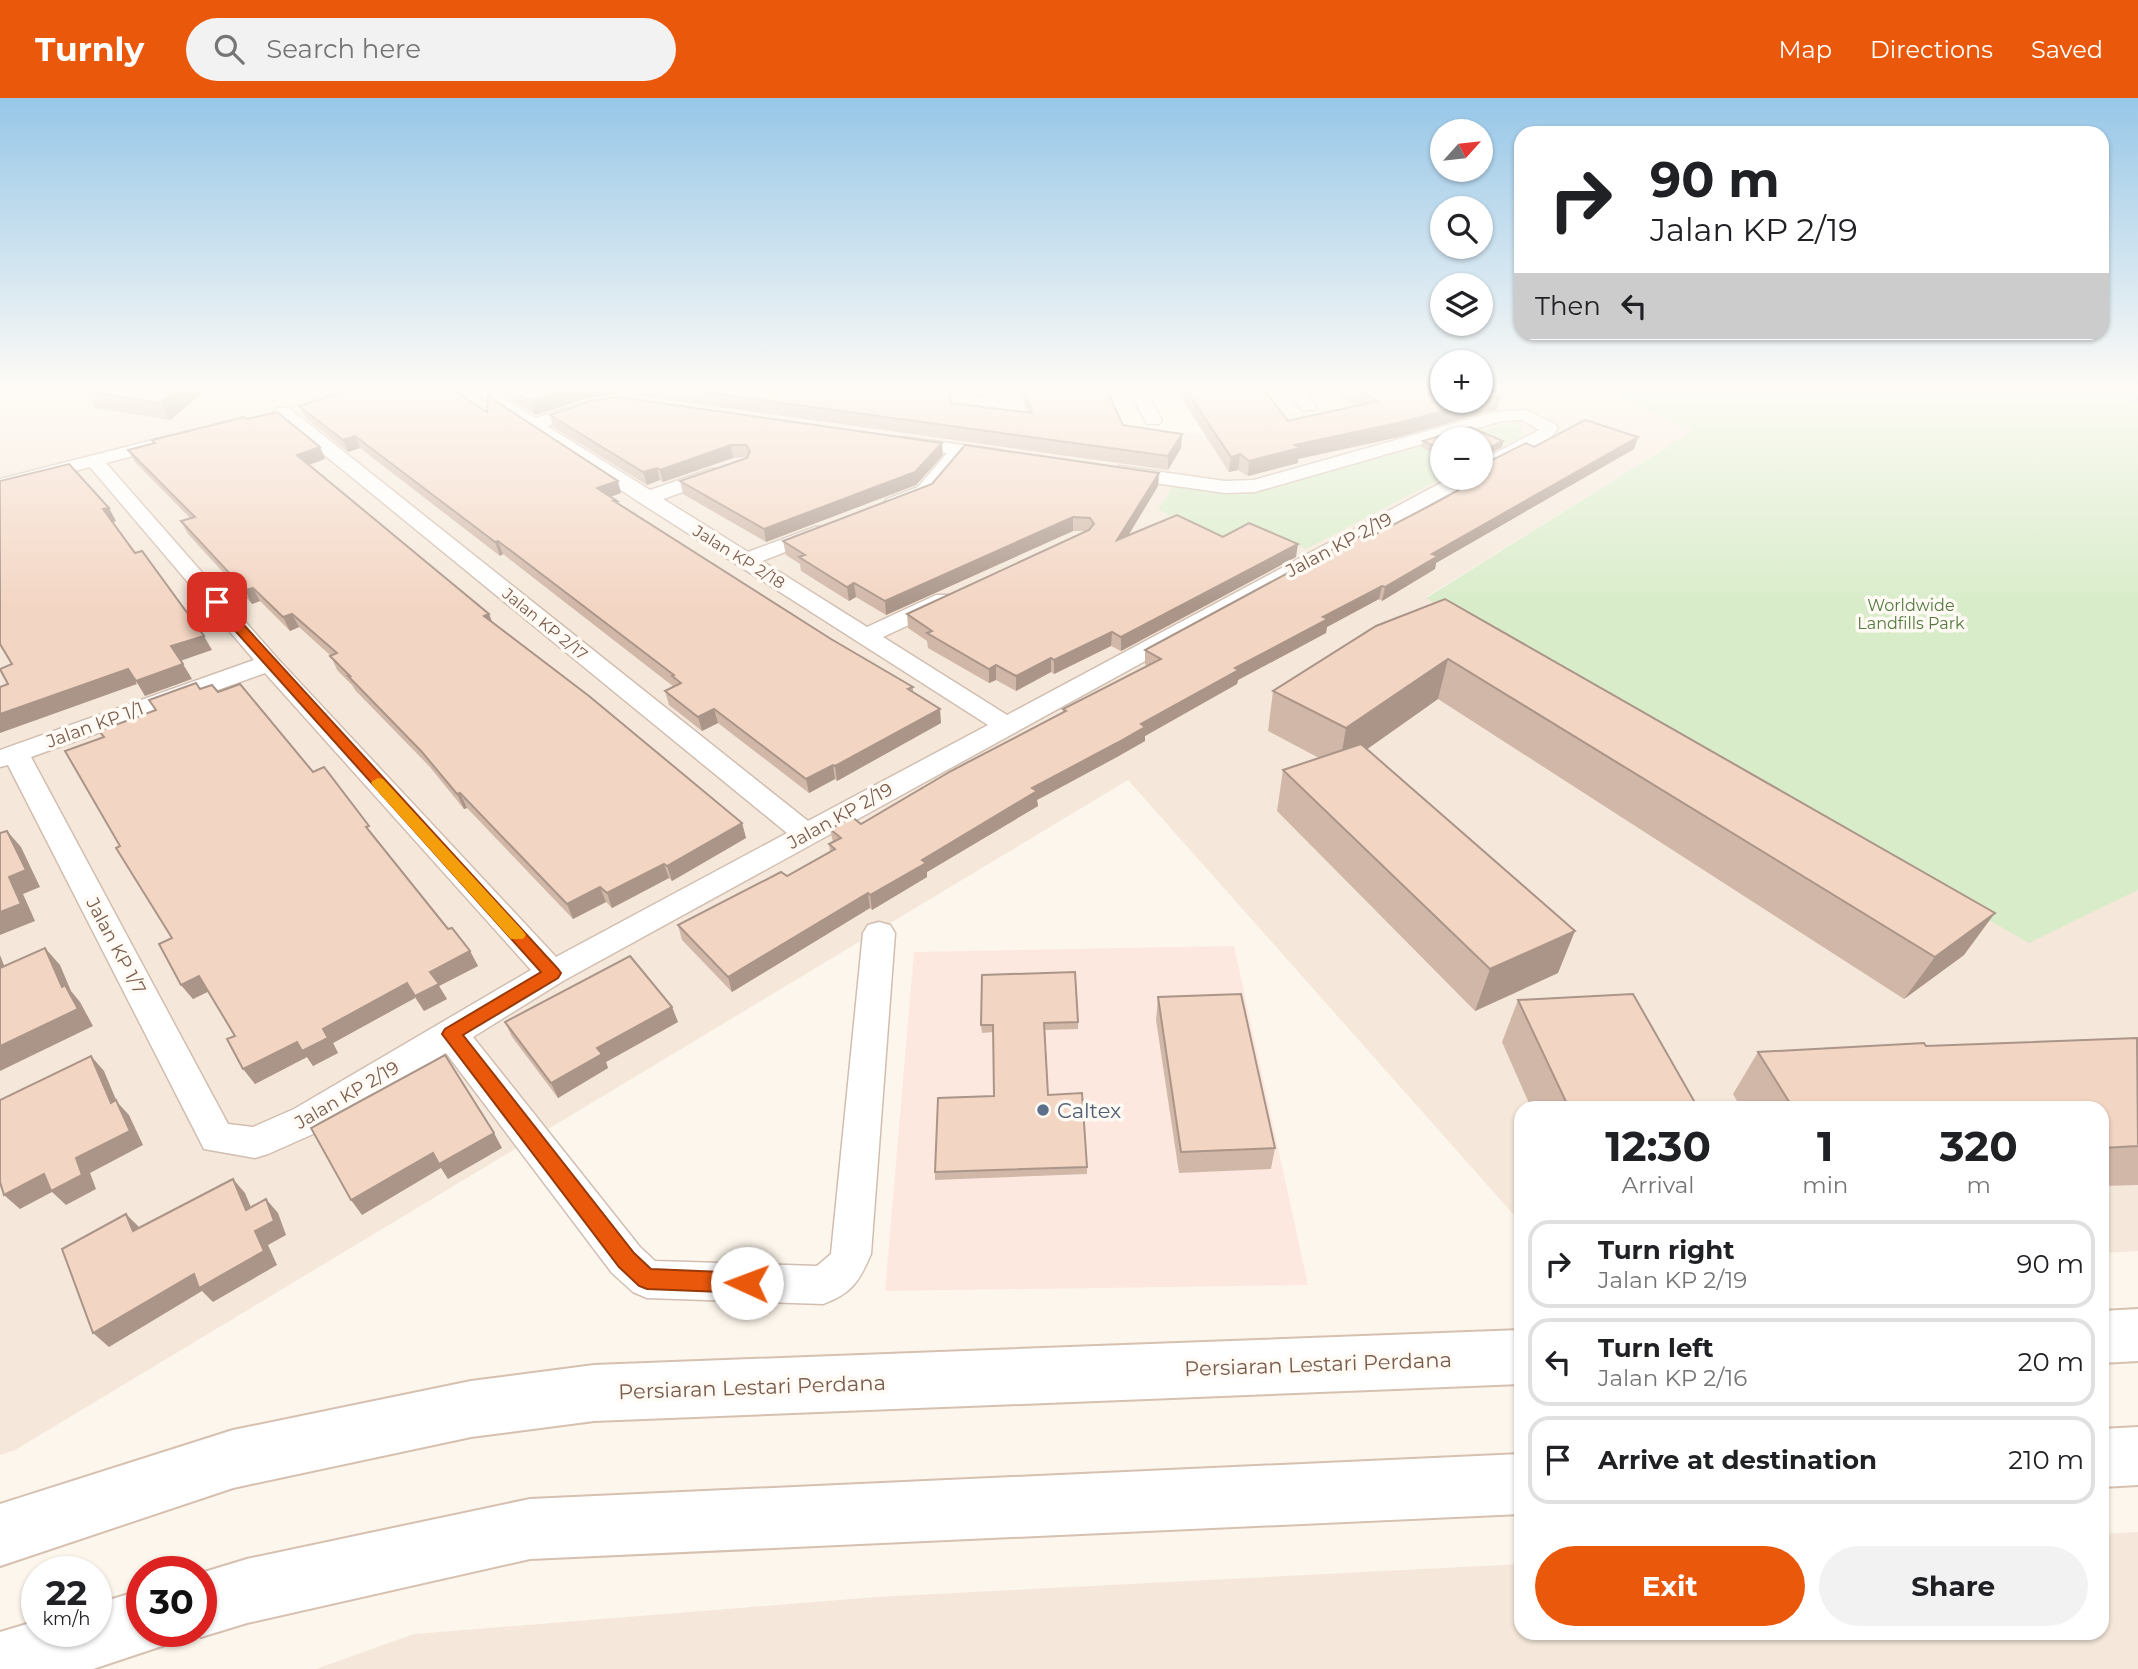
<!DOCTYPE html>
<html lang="en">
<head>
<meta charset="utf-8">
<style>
  :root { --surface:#fff; --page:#f2f2f2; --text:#202124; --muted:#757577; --line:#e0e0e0; --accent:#ea580c }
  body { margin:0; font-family:Montserrat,sans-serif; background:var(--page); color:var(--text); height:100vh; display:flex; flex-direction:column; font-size:26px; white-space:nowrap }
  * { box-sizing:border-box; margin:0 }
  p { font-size:23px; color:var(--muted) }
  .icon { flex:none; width:38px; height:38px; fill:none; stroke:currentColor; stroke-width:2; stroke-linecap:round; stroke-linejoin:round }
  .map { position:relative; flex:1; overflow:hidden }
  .details { position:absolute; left:1514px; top:1003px; width:595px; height:539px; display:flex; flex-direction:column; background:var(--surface); border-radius:21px; box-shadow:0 2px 5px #0004 }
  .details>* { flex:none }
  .banner { position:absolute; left:1514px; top:28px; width:595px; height:214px; border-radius:21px; box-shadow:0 2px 5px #0004; background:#fff; color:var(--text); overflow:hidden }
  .needle { width:46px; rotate:63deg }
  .fabs { position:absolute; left:1430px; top:21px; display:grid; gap:14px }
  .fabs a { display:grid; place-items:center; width:63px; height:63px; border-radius:50%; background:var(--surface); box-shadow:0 2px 5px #0004; font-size:35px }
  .speed { position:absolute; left:21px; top:1458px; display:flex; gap:14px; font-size:35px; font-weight:700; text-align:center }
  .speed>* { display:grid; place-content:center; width:91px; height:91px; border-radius:50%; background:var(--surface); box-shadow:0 2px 5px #0004; line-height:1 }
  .speed small { font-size:18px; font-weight:400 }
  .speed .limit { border:10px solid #d22; background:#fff; color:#111 }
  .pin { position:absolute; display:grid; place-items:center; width:60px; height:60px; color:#fff; margin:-30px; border-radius:14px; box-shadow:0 4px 10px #0006 }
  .me { position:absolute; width:77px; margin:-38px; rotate:272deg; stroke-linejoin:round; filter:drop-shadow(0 0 5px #0008) }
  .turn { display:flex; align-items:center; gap:24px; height:147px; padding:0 21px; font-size:32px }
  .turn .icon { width:91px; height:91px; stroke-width:2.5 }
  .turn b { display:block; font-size:49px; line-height:60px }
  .then { display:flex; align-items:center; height:66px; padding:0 21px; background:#0003; gap:14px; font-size:26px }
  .eta { display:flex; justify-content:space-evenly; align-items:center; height:119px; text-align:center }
  .eta b { font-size:42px; font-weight:700; line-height:49px }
  .primary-button { display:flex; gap:14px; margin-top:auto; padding:14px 21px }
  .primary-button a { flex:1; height:80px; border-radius:42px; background:var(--accent); color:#fff; font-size:28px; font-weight:700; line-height:80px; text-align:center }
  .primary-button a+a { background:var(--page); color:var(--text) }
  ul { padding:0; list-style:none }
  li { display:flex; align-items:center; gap:21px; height:88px; margin:0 14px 10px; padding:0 7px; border:4px solid var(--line); border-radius:21px }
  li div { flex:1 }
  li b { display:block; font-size:26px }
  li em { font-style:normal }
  header { display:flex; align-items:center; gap:42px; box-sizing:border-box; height:98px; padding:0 35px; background:var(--accent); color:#fff }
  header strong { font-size:33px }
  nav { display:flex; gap:38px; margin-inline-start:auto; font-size:24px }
  .search { width:490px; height:63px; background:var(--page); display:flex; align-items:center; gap:18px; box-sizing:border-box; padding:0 24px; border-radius:38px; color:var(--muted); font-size:26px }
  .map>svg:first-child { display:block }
  .residential { fill:#f5e8da; fill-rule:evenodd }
  .commercial { fill:#fde8e0 }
  .green { fill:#d8ecc9 }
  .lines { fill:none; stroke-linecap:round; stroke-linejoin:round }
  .river { fill:#bfe3e8; fill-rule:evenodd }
  .street-casing { stroke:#d1beb0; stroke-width:3 }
  .secondary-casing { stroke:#d6c0b0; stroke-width:4 }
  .street { fill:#fff; fill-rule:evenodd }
  .secondary { fill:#fff; fill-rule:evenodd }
  .wall { fill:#d1b7a8 }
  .shaded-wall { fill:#aa9588 }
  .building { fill:#f3d5c3; stroke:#aa9588; stroke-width:2 }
  .route { fill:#ea580c; stroke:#983908; stroke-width:2 }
  .slow { fill:#f59e0b }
  .service-dot { fill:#5c6f8a; stroke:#fffaf3; stroke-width:2.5 }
  .labels { text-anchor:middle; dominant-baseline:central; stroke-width:7; stroke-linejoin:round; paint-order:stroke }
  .far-street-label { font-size:16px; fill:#7a5c4d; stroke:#fffaf3 }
  .far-park-label { font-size:16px; fill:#537a41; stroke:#fffaf3 }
  .street-label { font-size:18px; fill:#7a5c4d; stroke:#fffaf3 }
  .near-service-label { font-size:21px; fill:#4e5e75; stroke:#fffaf3; text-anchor:start }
  .near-street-label { font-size:21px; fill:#7a5c4d; stroke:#fffaf3 }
</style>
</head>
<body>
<header>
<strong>Turnly</strong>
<div class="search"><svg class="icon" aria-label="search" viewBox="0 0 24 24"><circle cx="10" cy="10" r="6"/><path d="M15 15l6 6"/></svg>Search here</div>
<nav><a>Map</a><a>Directions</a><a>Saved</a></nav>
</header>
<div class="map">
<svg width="2138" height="1571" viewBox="0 0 2138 1571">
  <rect width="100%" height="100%" fill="#fdf6ec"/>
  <g class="residential">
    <path d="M79,289H811L1209,338L1391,289H1442V303H1480L1481,289H1594L1694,332L1426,499L2029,844L2138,792V1153L2102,1155V1010H1521V1125L1128,682L15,1352L0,1357V301ZM1442,341H1480V380H1442Z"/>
    <polygon points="2138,1434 2138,1571 316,1571 414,1536 876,1499 1521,1466 1521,1535 2102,1535 2102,1436"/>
  </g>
  <polygon class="commercial" points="1234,848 1308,1187 885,1193 914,854"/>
  <g class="green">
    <polygon points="1594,289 2138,289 2138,792 2029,845 1426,500 1694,332"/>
    <polygon points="1519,324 1524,337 1481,360 1480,341 1444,341"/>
    <polygon points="1442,342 1442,380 1306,451 1254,427 1222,441 1158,412 1174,387 1224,394 1262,393"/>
  </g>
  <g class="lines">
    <polygon class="river" points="2099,289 2138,289 2138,304 2103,295"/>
    <g class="street-casing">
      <g id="street">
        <path d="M466,289H485L535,320L582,305H594L596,309L594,313L547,328L650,392L711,371H725L727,375L725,379L663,401L748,454L815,429H829L832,433L829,437L762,463L867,529L936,497H952L955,502L952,507L883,539L1007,617L1450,380H1473L1471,384L563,883L473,939L640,1149L655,1163L817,1168L831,1156L863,835L868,827L879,824L890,827L895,835L871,1156C859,1184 852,1195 823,1206L647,1200L633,1194L612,1175L446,955L320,1033L268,1056L255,1060L204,1051L8,667L0,669V652L254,562L90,369L0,393V381L169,338L175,339L178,343L175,347L106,365L277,560L556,859L787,735L277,318L274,314L277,310H289L808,723L988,627L639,404ZM265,575L531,872L294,1011L253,1029L228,1026L31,659Z"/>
        <polygon points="972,289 988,289 989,293 981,298 975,297"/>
        <polygon points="1127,289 1143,289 1162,322 1159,326 1147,326"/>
        <polygon points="1285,289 1302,289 1316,308 1314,312 1302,312"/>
        <polygon points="1526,312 1555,326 1558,330 1551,340 1480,376 1480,363 1539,332 1523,322 1502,323 1255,394 1225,395 1119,380 1110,374 1119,368 1225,383 1254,382 1495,314"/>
        <polygon points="904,339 1000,352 1009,357 1000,362 965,358 932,397 894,411 884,405 887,401 918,389 947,355 898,348 895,344 898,340"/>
      </g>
    </g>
    <g class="secondary-casing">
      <g id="secondary">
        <polygon points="2138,1211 2138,1263 2102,1265 2102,1213"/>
        <polygon points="1521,1232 1521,1286 594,1323 471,1339 233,1390 0,1468 0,1406 233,1332 471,1283 594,1267"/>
        <polygon points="2138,1329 2138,1387 2102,1389 2102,1331"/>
        <polygon points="1521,1356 1521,1416 530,1461 247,1525 201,1539 187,1533 201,1533 201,1475 247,1461 530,1401"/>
        <polygon points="142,1492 142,1533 170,1533 165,1547 93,1571 0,1571 0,1534 37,1523 37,1533 96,1533 96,1506"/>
      </g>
    </g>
    <use href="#street" class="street"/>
    <use href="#secondary" class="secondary"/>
  </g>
  <g class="wall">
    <polygon points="95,289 210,289 170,322 95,310 86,293"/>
    <polygon points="492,289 818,289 1027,314 1018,289 1105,289 1123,327 1182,336 1181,350 1168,372 620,295 588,300 535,317 492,290"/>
    <polygon points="1174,289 1262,289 1288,323 1358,308 1338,297 1332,289 1420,289 1423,292 1501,297 1497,311 1399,339 1298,361 1298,365 1248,378 1238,372 1229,374"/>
    <polygon points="299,308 487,314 621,395 611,399 617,405 831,541 913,589 913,595 941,625 837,683 835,681 809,695 718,625 702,633 669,607 665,593 674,589 503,456 500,458 360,350 348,354 305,319"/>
    <polygon points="550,317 943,357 916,387 766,444 683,396 680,383 747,359 733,360 663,384 660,382 647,387 553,329"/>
    <polygon points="247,321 320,349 325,361 309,367 489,516 492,524 742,725 746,740 672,783 669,780 612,810 606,804 573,821 467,710 464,711 429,668 355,592 352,587 337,572 331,558 299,529 290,533 260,503 252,506 188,436 181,423 190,420 135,364 128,352 154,345 152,342"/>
    <polygon points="1470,329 1503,343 1502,349 1480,360 1480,341 1442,341 1442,359 1421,349 1423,343"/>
    <polygon points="1638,339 1634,351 1436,465 1435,471 1382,503 1379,501 1327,529 1326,535 1238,582 1237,586 1145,638 1145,643 1117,659 1037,702 1038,708 927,774 927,779 872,812 870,810 732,894 682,842 678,827 787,778 830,754 829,746 833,744 830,731 861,726 1063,615 1063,611 1147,568 1145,566 1145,552 1433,406 1476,383 1477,380 1480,380 1480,371 1485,369 1486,365 1534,349"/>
    <polygon points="1159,375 1158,388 1128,438 1223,439 1296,459 1121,553 1111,548 1054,576 1051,574 1016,593 996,582 989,585 928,550 927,543 908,530 907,516 1086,433 1073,433 886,517 856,499 849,503 801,473 800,466 786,457 783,443"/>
    <polygon points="1445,501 1964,857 1904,901 1438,601 1367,651 1558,875 1475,913 1277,713 1283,672 1319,660 1268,633 1273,593"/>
    <polygon points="200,591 218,594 313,674 376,742 448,831 470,853 478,868 439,888 447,901 424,913 415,900 333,945 338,955 313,968 307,959 255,986 235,938 208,894 193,901 181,887 172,840 120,748 104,639 155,612"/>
    <polygon points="1158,899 1275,1050 1271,1071 1179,1075 1156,922"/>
    <polygon points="1518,902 1698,1010 1531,1010 1502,944"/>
    <polygon points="672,909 678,924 606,964 608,970 558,1000 512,939 505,924"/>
    <polygon points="1078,924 1078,931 1045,932 1048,997 1087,1069 1087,1076 935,1082 935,1074 994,998 993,934 982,935 981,927"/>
    <polygon points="2138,940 2138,1087 2102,1088 2102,1010 1741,1010 1733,996 1758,954"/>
  </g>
  <g class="shaded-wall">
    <polygon points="181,289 210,289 170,322 161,305"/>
    <polygon points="575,289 619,289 620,295 588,300 535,317 531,303"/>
    <polygon points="1501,297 1497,311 1399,339 1298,361 1298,365 1248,378 1249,363 1295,347"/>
    <polygon points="1182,336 1181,350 1168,372 1168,358"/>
    <polygon points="355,338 360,350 348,354 343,342"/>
    <polygon points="1638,339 1634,351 1436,465 1435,471 1382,503 1385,489 1432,456"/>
    <polygon points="1503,343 1502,349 1480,360 1480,354"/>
    <polygon points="942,345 943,357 916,387 766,444 764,431"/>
    <polygon points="731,347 733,360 663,384 660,372"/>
    <polygon points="320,349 325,361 303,369 297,357"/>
    <polygon points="1240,356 1238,372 1229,374 1231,359"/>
    <polygon points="657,370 660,382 647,387 643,374"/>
    <polygon points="1159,375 1158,388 1117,456 1117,442"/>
    <polygon points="618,383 621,395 600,402 597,390"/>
    <polygon points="109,410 116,423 111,425 103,411"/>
    <polygon points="1073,419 1073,433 886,517 885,503"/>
    <polygon points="498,443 503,456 500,458 495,444"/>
    <polygon points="1298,446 1296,459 1121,553 1121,539"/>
    <polygon points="854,485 856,499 849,503 847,489"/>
    <polygon points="1382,488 1379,501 1327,529 1326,535 1238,582 1237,586 1145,638 1145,643 1117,659 1037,702 1038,708 927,774 927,779 872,812 870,797 1032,690 1323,519"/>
    <polygon points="253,490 260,503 252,506 245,492"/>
    <polygon points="292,516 299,529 290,533 283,519"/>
    <polygon points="489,516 494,529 484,518"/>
    <polygon points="1112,534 1111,548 1054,576 1054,562"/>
    <polygon points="204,538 212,552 180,563 171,548"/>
    <polygon points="1051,560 1051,574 1016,593 1016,578"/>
    <polygon points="1448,561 1438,601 1339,671 1346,630"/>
    <polygon points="183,566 192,581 145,598 136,583"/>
    <polygon points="996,567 996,582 989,585 989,571"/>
    <polygon points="128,571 137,586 0,635 0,616"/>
    <polygon points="714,611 718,625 702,633 698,619"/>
    <polygon points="940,611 941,625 837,683 835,668"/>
    <polygon points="833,667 835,681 809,695 806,681"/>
    <polygon points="460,695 467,710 464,711 457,696"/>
    <polygon points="742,725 746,740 672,783 667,768"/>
    <polygon points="7,733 21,749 40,789 23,796 35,823 0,837 0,814 9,779"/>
    <polygon points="664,766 669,780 612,810 607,795"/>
    <polygon points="600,789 606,804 573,821 567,806"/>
    <polygon points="868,795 870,810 732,894 728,879"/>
    <polygon points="1995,815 1964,857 1904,901 1935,859"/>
    <polygon points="1575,833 1558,875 1475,913 1490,871"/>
    <polygon points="45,850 60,867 71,893 80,904 93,928 0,973 0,948 62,889"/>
    <polygon points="470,853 478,868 439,888 447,901 424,913 415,898 430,874"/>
    <polygon points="0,857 12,888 0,875"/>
    <polygon points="199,878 209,893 193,901 181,887"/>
    <polygon points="407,885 415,900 333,945 338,955 313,968 307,959 255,986 243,971 323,931"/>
    <polygon points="672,909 678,924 606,964 608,970 558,1000 551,985 597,950"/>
    <polygon points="91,958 104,973 117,1004 129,1017 143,1047 90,1075 96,1091 66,1107 52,1094 20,1111 4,1097 76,1060 111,1005"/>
    <polygon points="494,1035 502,1050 448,1081 441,1070 362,1117 351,1102 433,1055"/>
    <polygon points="233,1081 245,1095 258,1126 246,1112"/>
    <polygon points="266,1101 278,1115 286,1137 268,1147 277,1167 213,1204 202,1193 109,1249 93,1235 255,1133"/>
    <polygon points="126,1116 140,1130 133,1133"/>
  </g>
  <g class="building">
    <polygon points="95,289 181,289 161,305 86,293"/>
    <polygon points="361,289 448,289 487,314 488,298 618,383 597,390 617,403 614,403 831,541 913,589 908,591 940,611 835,668 833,667 806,681 714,611 698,619 665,593 681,585 672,578 674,577 498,443 495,444 355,338 343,342 299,308"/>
    <polygon points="508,289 575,289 531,303"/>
    <polygon points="668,289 818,289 847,293 853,289 948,289 951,305 1032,315 1022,289 1105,289 1123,327 1182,336 1168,358"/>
    <polygon points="1184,289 1262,289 1288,323 1378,303 1353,289 1420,289 1423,292 1442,289 1442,303 1479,303 1402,324 1295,347 1300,350 1249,363 1240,356 1231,359"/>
    <polygon points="1480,289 1485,289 1501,297 1480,302"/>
    <polygon points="617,299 942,345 915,374 764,431 680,383 747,360 750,353 746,347 731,347 660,372 657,370 643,374 550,317 594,302"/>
    <polygon points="277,314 320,349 297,357 489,516 484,518 589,598 742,725 667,768 664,766 607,795 600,789 567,806 460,695 457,696 422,654 348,578 350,578 330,558 337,555 292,516 283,519 253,490 245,492 181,423 195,419 128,352 155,345 152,342 244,319 247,321"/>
    <polygon points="1585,322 1638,339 1432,456 1438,458 1385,489 1382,488 1323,519 1328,521 1235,570 1239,572 1141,626 1145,629 1117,645 1032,690 1037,693 922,762 926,765 870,797 868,795 728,879 678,827 781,774 787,778 835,751 829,746 841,740 830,731 852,719 861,726 951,673 1066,613 1063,611 1161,561 1145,552 1323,456 1365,436 1372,438 1433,406 1488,376 1480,373 1480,371 1489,367 1486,365 1526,345 1534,349"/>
    <polygon points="1470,329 1503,343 1480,354 1480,341 1442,341 1442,352 1423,343"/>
    <polygon points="965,347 1159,375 1117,442 1177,417 1223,439 1249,425 1298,446 1121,539 1112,534 1054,562 1051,560 1016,578 996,567 989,571 927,535 932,533 907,516 1089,432 1094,426 1090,420 1073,419 885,503 854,485 847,489 799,459 805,457 783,443 932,386"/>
    <polygon points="69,366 109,410 103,411 135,455 142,453 204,538 171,548 183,566 136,583 128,571 0,616 0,589 8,586 0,571 12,566 0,546 0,383"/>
    <polygon points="1445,501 1995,815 1935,859 1448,561 1346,630 1273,593 1376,528"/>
    <polygon points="196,585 200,591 212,587 218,594 240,586 313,674 324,669 369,728 366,729 448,831 452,830 470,853 430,874 439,886 415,898 407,885 323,931 328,940 302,953 297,944 243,971 227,941 235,938 199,878 181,887 159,846 172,840 116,750 120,748 65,653 104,639 99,633 156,612 149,602"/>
    <polygon points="1361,646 1575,833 1490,871 1283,672"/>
    <polygon points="7,733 26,772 9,779 21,806 0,814 0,735"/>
    <polygon points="45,850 62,889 65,887 78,911 0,948 0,870"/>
    <polygon points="630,858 672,909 597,950 602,956 551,985 505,924"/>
    <polygon points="1075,874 1078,924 1044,925 1048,997 1082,995 1087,1069 935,1074 938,1000 994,998 993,927 981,927 982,877"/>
    <polygon points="1241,896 1275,1050 1181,1054 1158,899"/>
    <polygon points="1633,896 1698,1010 1569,1010 1518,902"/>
    <polygon points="2137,940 2138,1048 2102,1050 2102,1010 1793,1010 1758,954 1924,945 1926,948"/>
    <polygon points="445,957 494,1035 439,1066 433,1055 351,1102 311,1030"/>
    <polygon points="91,958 111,1005 116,1002 130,1033 76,1060 82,1077 51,1093 44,1076 4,1097 0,1084 0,1002"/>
    <polygon points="233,1081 246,1112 266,1101 274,1123 255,1133 264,1153 199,1190 194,1176 93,1235 62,1151 126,1116 133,1133"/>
  </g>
  <linearGradient id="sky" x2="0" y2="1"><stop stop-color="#97c7e8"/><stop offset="0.57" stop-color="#fefbf6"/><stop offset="1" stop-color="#fefbf6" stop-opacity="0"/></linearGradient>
  <rect width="2138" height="509" fill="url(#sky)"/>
  <polygon class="route" points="217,501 221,502 558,871 561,875 558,880 463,937 634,1155 651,1171 747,1175 755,1178 758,1185 755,1192 747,1195 647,1191 639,1188 619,1169 442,936 445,931 541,874 212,507 211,504"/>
  <polygon class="slow" points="378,680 383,681 523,833 526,837 523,841 511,841 373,688 371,684"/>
  <circle class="service-dot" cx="1043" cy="1012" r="7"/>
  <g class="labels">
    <g class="far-street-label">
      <text transform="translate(739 459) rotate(32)">Jalan KP 2/18</text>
      <text transform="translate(545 526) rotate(39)">Jalan KP 2/17</text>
    </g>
    <g class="far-park-label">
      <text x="1911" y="507">Worldwide<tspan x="1911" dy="18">Landfills Park</tspan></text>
    </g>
    <g class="street-label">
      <text transform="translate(1339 447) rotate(-28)">Jalan KP 2/19</text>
      <text transform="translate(95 627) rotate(-20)">Jalan KP 1/1</text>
      <text transform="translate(840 718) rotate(-29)">Jalan KP 2/19</text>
      <text transform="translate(116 848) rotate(62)">Jalan KP 1/7</text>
      <text transform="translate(347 997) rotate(-30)">Jalan KP 2/19</text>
    </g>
    <g class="near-service-label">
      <text x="1057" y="1012">Caltex</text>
    </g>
    <g class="near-street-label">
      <text transform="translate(1318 1266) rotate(-2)">Persiaran Lestari Perdana</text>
      <text transform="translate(752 1289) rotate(-2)">Persiaran Lestari Perdana</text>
    </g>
  </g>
</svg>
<div class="fabs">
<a><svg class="needle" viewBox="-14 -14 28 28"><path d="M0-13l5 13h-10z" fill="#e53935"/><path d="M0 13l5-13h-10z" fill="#757577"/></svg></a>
<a><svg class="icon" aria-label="search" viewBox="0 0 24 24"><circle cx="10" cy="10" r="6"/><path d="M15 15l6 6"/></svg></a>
<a><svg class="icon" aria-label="layers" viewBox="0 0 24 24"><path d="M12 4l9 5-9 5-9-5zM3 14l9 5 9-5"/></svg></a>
<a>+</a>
<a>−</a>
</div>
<div class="speed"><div>22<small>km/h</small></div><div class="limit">30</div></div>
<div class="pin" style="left:217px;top:504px;background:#d93025"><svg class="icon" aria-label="arrive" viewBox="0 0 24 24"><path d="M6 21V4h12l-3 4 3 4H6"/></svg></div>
<svg class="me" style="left:747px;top:1185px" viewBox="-20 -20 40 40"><circle r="19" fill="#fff"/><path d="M0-13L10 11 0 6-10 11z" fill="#ea580c"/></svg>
<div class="banner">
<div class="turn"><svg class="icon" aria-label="right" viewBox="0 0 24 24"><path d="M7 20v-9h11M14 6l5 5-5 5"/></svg><div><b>90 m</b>Jalan KP 2/19</div></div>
<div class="then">Then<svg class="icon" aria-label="left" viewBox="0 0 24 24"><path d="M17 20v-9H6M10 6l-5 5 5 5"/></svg></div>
</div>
<section class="details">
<div class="eta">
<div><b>12:30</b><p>Arrival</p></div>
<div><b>1</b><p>min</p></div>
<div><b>320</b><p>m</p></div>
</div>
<ul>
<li><svg class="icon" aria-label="right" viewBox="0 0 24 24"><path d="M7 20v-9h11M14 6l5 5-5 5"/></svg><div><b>Turn right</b><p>Jalan KP 2/19</p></div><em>90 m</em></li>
<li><svg class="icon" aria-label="left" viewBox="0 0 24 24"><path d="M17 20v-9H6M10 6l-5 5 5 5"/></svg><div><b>Turn left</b><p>Jalan KP 2/16</p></div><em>20 m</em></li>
<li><svg class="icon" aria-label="arrive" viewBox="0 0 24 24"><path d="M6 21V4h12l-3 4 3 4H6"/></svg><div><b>Arrive at destination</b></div><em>210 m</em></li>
</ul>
<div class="primary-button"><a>Exit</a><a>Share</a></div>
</section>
</div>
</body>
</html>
